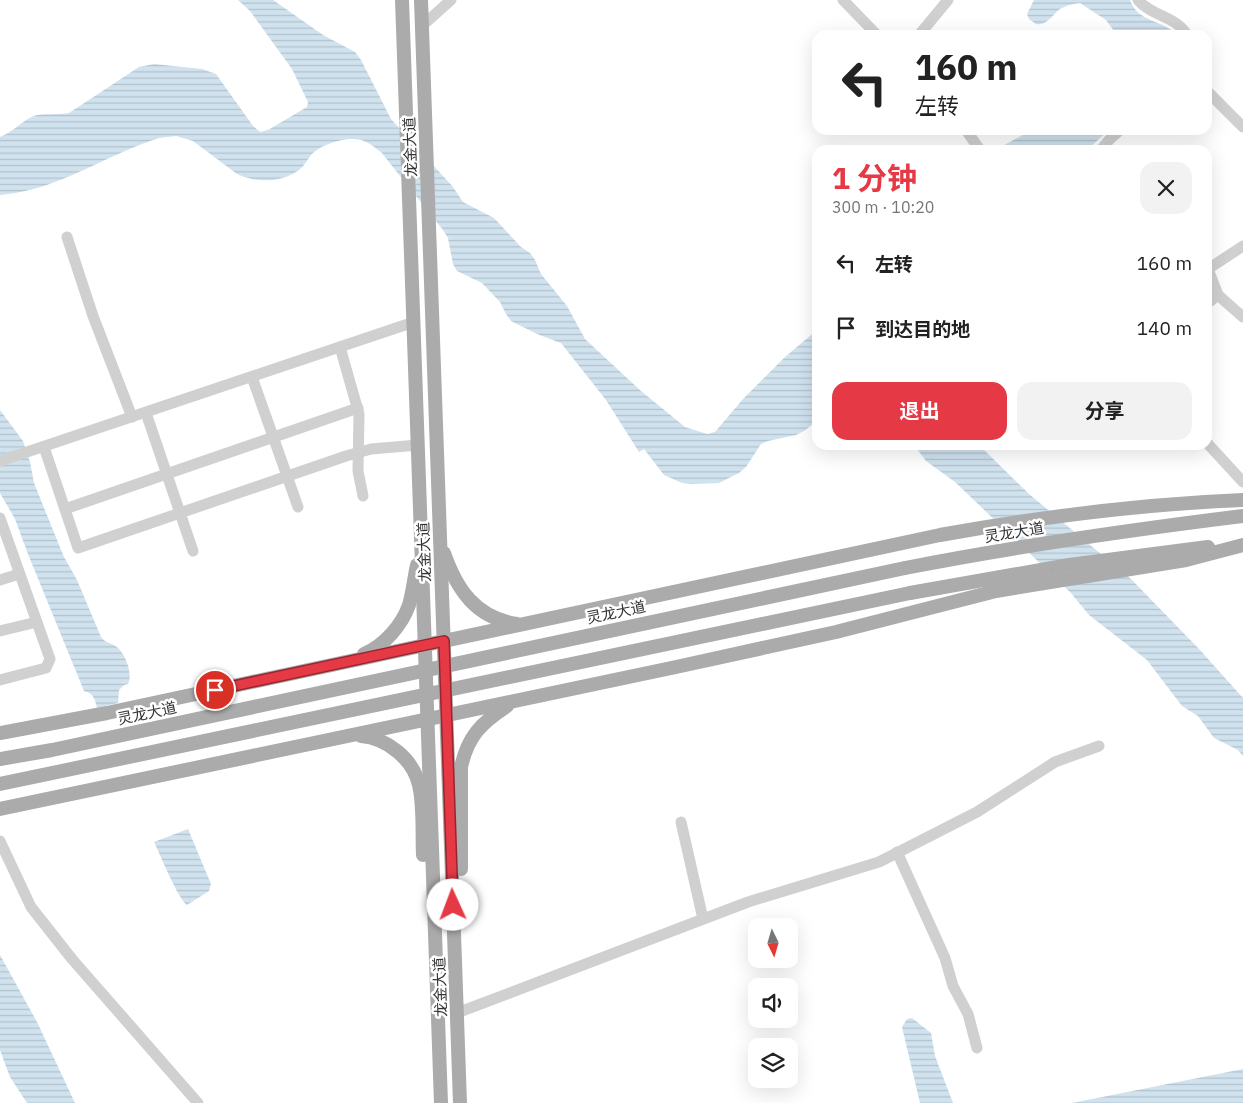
<!DOCTYPE html>
<html lang="zh">
<head>
<meta charset="utf-8">
<style>
  :root { --surface:#fff; --page:#f2f2f2; --text:#222; --muted:#767676; --accent:#e63946 }
  body { margin:0; font-family:"IBM Plex Sans","Noto Sans SC",sans-serif; background:var(--page); color:var(--text); height:100vh; display:flex; flex-direction:column; font-size:19px; white-space:nowrap }
  * { box-sizing:border-box; margin:0 }
  p { font-size:16px; color:var(--muted) }
  .icon { flex:none; width:28px; height:28px; fill:none; stroke:currentColor; stroke-width:2; stroke-linecap:round; stroke-linejoin:round }
  .map { position:relative; flex:1; overflow:hidden }
  .side { position:absolute; left:812px; top:145px; width:400px; height:305px; display:flex; flex-direction:column; background:var(--surface); border-radius:15px; box-shadow:0 5px 20px #0002 }
  .side>* { flex:none }
  .hud { position:absolute; left:812px; top:30px; width:400px; height:105px; border-radius:15px; box-shadow:0 5px 20px #0002; background:#fff; color:var(--text); overflow:hidden }
  .needle { width:32px; rotate:175deg }
  .tools { position:absolute; left:748px; top:918px; display:grid; gap:10px }
  .tools a { display:grid; place-items:center; width:50px; height:50px; border-radius:10px; background:var(--surface); box-shadow:0 5px 20px #0002; font-size:25px }
  .pin { position:absolute; display:grid; place-items:center; width:42px; height:42px; color:#fff; margin:-21px; border:2px solid #fff; border-radius:50%; box-shadow:0 1px 5px #0007 }
  .me { position:absolute; width:55px; margin:-28px; rotate:358deg; stroke-linejoin:round; filter:drop-shadow(0 0 4px #0008) }
  .turn { display:flex; align-items:center; gap:18px; height:105px; padding:0 20px; font-size:22px }
  .turn .icon { width:65px; height:65px; stroke-width:2.5 }
  .turn b { display:block; font-size:35px; line-height:42px }
  .round { display:grid; place-items:center; flex:none; width:52px; height:52px; border-radius:15px; background:var(--page) }
  .head { display:flex; align-items:center; justify-content:space-between; height:85px; padding:0 20px }
  h1 { font-size:30px; font-weight:700; line-height:38px; color:var(--accent) }
  .cta { display:flex; gap:10px; margin-top:auto; padding:10px 20px }
  .cta a { flex:1; height:58px; border-radius:15px; background:var(--accent); color:#fff; font-size:20px; font-weight:700; line-height:58px; text-align:center }
  .cta a+a { background:var(--page); color:var(--text) }
  ul { padding:0; list-style:none }
  li { display:flex; align-items:center; gap:15px; height:65px; padding:0 20px }
  li div { flex:1 }
  li b { display:block; font-size:19px }
  li em { font-style:normal }
  .map>svg:first-child { display:block }
  .water { fill:url(#water-rules) }
  .lines { fill:none; stroke-linecap:round; stroke-linejoin:round }
  .minor { stroke:#d0d0d0; stroke-width:11 }
  .major { stroke:#ababab; stroke-width:14 }
  .major-bridge { stroke:#ababab; stroke-width:14 }
  .route-casing { stroke:#96252e; stroke-width:12 }
  .route { stroke:#e63946; stroke-width:9 }
  .labels { text-anchor:middle; dominant-baseline:central; stroke-width:5; stroke-linejoin:round; paint-order:stroke }
  .street-label { font-size:15px; fill:#333; stroke:#fff }
</style>
</head>
<body>
<div class="map">
<svg width="1243" height="1103" viewBox="0 0 1243 1103">
  <defs>
    <pattern id="water-rules" width="6" height="5" patternUnits="userSpaceOnUse" patternTransform="scale(1.25)"><rect width="6" height="5" fill="#cfe2ee"/><path d="M0 2.5h6" fill="none" stroke="#b2c2cd"/></pattern>
  </defs>
  <rect width="100%" height="100%" fill="#fff"/>
  <g class="water">
    <path d="M238,0H273L323,35L355,52L361,60L391,119L453,187L463,202L494,218L521,247L530,253L535,260L541,274L567,306L585,339L641,391L685,427L707,434L715,432L743,399L785,357L817,330V421L804,431L796,435L768,441L761,444L746,467L739,473L719,483L691,484L682,483L664,475L644,449L639,452L606,400L561,343L537,334L511,321L506,314L500,302L482,283L457,271L453,264L448,238L443,230L381,152C375,148 369,142 361,140C347,136 321,144 311,155C307,160 304,166 299,170C281,183 256,183 237,174L193,141L176,136L159,138C104,155 60,190 0,195V137C13,132 23,120 34,116C42,113 59,115 69,113L139,67L154,64L202,69L216,74L253,126L260,132L268,130L307,107L308,102L292,69L250,11Z"/>
    <path d="M1034,0H1130C1138,23 1162,19 1177,35H1117L1106,20L1080,3C1073,4 1067,5 1060,9C1052,15 1047,26 1036,24L1029,19L1027,14Z"/>
    <polygon points="1032,130 1109,130 1087,150 995,150"/>
    <path d="M0,410L23,441L30,462L34,483L55,535L64,557L77,580L101,637C105,643 112,643 117,647C126,655 133,674 128,684L124,685L119,690L118,703L97,708C95,700 94,693 84,691L28,554L15,519L0,493Z"/>
    <polygon points="914,445 979,445 1029,494 1131,579 1200,650 1243,698 1243,756 1238,750 1214,738 1198,716 1182,706 1147,660 1089,615 1071,593 955,482 926,461"/>
    <path d="M188,829L211,884L209,891L187,905C178,899 160,854 154,842Z"/>
    <polygon points="0,955 37,1022 75,1103 27,1103 10,1077 0,1050"/>
    <polygon points="912,1018 931,1033 935,1056 953,1103 920,1103 902,1027 907,1019"/>
    <polygon points="1243,1069 1243,1103 1072,1103"/>
  </g>
  <g class="lines">
    <g class="minor">
      <polyline points="843,0 877,35"/>
      <path d="M1138,0C1151,16 1176,16 1187,35"/>
      <polyline points="422,26 451,0"/>
      <polyline points="919,35 948,0"/>
      <polyline points="1208,92 1243,127"/>
      <polyline points="966,130 980,150"/>
      <polyline points="1101,150 1109,140 1120,130"/>
      <polyline points="67,237 93,316 132,417"/>
      <polyline points="1243,246 1208,269 1218,295 1243,317"/>
      <polyline points="1208,303 1218,295"/>
      <polyline points="340,347 359,414 358,471 363,496"/>
      <polyline points="252,377 298,507"/>
      <polyline points="146,413 193,551"/>
      <polyline points="1208,444 1243,482"/>
      <polyline points="44,447 78,548 346,456 371,449 418,445"/>
      <polyline points="0,461 414,322"/>
      <polyline points="65,509 358,408"/>
      <polyline points="0,518 50,659 46,668 0,680"/>
      <polyline points="0,580 19,574"/>
      <polyline points="0,631 37,622"/>
      <polyline points="681,822 703,919"/>
      <polyline points="0,841 31,907 72,959 198,1103"/>
      <polyline points="897,852 945,958 953,986 968,1014 977,1048"/>
      <polyline points="457,1013 748,902 879,862 977,812 1055,762 1099,746"/>
    </g>
    <g class="major">
      <polyline points="402,0 441,1103"/>
      <polyline points="421,0 460,1103"/>
      <path d="M444,553C457,590 476,618 517,624"/>
      <path d="M905,568C1017,546 1130,530 1243,516"/>
      <polyline points="910,593 1069,565 1208,547"/>
      <path d="M364,654C384,646 402,625 409,605C413,592 414,578 417,565"/>
      <path d="M0,733L107,713L940,535C1040,517 1141,504 1243,500"/>
      <path d="M361,736C387,738 413,759 419,785C424,806 422,833 423,855"/>
      <polyline points="0,809 676,667 836,632 996,591 1186,560 1243,545"/>
      <path d="M461,869V767C468,736 481,723 507,706"/>
    </g>
    <g class="major-bridge">
      <polyline points="0,759 52,750 905,568"/>
      <polyline points="0,784 910,593"/>
    </g>
  </g>
  <g class="lines">
    <g class="route-casing">
      <polyline id="route" points="215,690 444,641 453,905"/>
    </g>
    <use href="#route" class="route"/>
  </g>
  <g class="labels">
    <g class="street-label">
      <text transform="translate(410 147) rotate(-92)">龙金大道</text>
      <text transform="translate(1014 532) rotate(-9)">灵龙大道</text>
      <text transform="translate(424 552) rotate(-92)">龙金大道</text>
      <text transform="translate(616 612) rotate(-12)">灵龙大道</text>
      <text transform="translate(147 713) rotate(-12)">灵龙大道</text>
      <text transform="translate(440 987) rotate(-92)">龙金大道</text>
    </g>
  </g>
</svg>
<div class="tools">
<a><svg class="needle" viewBox="-14 -14 28 28"><path d="M0-13l5 13h-10z" fill="#e53935"/><path d="M0 13l5-13h-10z" fill="#767676"/></svg></a>
<a><svg class="icon" aria-label="sound" viewBox="0 0 24 24"><path d="M4 9h4l5-4v14l-5-4H4zM17 9q2 3 0 6"/></svg></a>
<a><svg class="icon" aria-label="layers" viewBox="0 0 24 24"><path d="M12 4l9 5-9 5-9-5zM3 14l9 5 9-5"/></svg></a>
</div>
<div class="pin" style="left:215px;top:690px;background:#d93025"><svg class="icon" aria-label="arrive" viewBox="0 0 24 24"><path d="M6 21V4h12l-3 4 3 4H6"/></svg></div>
<svg class="me" style="left:453px;top:905px" viewBox="-20 -20 40 40"><circle r="19" fill="#fff"/><path d="M0-13L10 11 0 6-10 11z" fill="#e63946"/></svg>
<div class="hud">
<div class="turn"><svg class="icon" aria-label="left" viewBox="0 0 24 24"><path d="M17 20v-9H6M10 6l-5 5 5 5"/></svg><div><b>160 m</b>左转</div></div>
</div>
<section class="side">
<div class="head"><div><h1>1 分钟</h1><p>300 m · 10:20</p></div><a class="round"><svg class="icon" aria-label="close" viewBox="0 0 24 24"><path d="M6 6l12 12M18 6L6 18"/></svg></a></div>
<ul>
<li><svg class="icon" aria-label="left" viewBox="0 0 24 24"><path d="M17 20v-9H6M10 6l-5 5 5 5"/></svg><div><b>左转</b></div><em>160 m</em></li>
<li><svg class="icon" aria-label="arrive" viewBox="0 0 24 24"><path d="M6 21V4h12l-3 4 3 4H6"/></svg><div><b>到达目的地</b></div><em>140 m</em></li>
</ul>
<div class="cta"><a>退出</a><a>分享</a></div>
</section>
</div>
</body>
</html>
